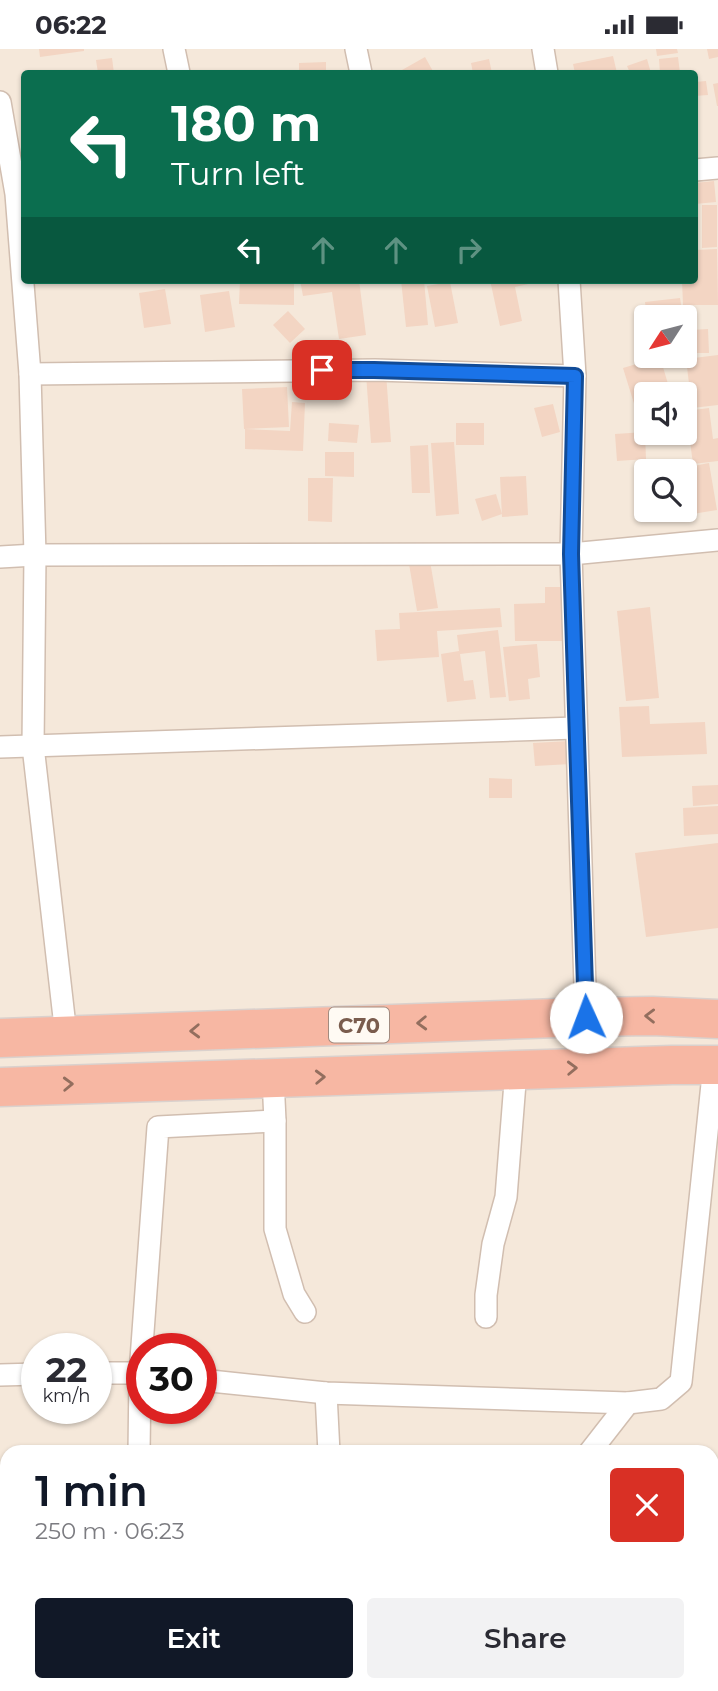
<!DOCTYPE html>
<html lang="en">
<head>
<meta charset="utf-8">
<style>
  :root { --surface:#fff; --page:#f2f2f3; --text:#2b2b33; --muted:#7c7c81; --accent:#111827 }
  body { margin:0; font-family:Montserrat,sans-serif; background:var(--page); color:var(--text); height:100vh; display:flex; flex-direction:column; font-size:26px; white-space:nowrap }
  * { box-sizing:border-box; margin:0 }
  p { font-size:23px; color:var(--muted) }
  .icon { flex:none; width:38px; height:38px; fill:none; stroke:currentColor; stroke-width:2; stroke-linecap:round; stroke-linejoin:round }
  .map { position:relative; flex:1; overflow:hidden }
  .drawer { position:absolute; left:0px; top:1396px; width:719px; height:247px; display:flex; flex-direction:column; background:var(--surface); border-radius:21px 21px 0 0; box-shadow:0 2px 5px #0004 }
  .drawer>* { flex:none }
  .guide { position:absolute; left:21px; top:21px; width:677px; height:214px; border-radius:7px; box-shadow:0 2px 5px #0004; background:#0b6e4f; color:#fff; overflow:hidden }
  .needle { width:46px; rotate:234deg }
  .controls { position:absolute; left:634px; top:256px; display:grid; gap:14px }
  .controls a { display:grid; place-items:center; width:63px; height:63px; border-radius:7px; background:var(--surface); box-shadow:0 2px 5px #0004; font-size:35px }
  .speed { position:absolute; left:21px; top:1284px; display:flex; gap:14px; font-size:35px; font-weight:700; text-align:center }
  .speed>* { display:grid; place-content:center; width:91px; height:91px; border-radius:50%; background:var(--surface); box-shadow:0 2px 5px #0004; line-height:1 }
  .speed small { font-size:18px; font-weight:400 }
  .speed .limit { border:10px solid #d22; background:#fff; color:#111 }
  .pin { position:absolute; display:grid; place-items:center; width:60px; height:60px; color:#fff; margin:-30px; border-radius:14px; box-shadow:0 4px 10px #0006 }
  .me { position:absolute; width:77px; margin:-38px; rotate:358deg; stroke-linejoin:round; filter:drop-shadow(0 0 5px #0008) }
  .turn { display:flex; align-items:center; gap:24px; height:147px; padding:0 35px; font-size:32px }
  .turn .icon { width:91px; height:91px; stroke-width:2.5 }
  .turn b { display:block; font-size:49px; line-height:60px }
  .lanes { display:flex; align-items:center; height:66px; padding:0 35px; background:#0003; justify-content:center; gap:35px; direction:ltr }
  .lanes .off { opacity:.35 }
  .round { display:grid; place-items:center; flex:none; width:74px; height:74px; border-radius:7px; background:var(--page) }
  .summary { display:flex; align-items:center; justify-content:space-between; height:119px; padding:0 35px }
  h1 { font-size:42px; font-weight:600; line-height:52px; color:var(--accent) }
  .action { display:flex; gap:14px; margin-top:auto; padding:14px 35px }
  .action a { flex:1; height:80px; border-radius:7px; background:var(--accent); color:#fff; font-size:28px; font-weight:600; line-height:80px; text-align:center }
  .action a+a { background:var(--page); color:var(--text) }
  .status { display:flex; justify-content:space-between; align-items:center; height:49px; padding:0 35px; background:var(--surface); direction:ltr }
  .status svg { height:19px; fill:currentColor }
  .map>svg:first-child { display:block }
  .residential { fill:#f5e8da; fill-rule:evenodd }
  .building { fill:#f3d5c3 }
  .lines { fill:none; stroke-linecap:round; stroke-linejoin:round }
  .street-casing { stroke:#d1beb0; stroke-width:24 }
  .highway-casing { stroke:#dad1cd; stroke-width:41 }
  .street { stroke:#fff; stroke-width:21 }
  .highway { stroke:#f7b7a3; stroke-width:38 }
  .oneway { stroke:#936e5e }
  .route-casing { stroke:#114b97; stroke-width:18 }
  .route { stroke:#1a73e8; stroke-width:12 }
  .labels { text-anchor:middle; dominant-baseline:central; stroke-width:6; stroke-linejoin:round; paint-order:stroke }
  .shield { fill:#fffaf3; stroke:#a28b7f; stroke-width:2 }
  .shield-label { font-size:21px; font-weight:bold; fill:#7a5c4d }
</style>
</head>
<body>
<div class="status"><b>06:22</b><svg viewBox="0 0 49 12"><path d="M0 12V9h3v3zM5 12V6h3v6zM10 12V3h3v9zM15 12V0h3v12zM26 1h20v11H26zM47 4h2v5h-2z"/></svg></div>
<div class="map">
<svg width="718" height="1642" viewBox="0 0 718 1642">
  <rect width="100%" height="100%" fill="#fdf6ec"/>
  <path class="residential" d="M0,0H718V1642H0ZM24,24H695V231H24ZM646,268H684V306H646ZM646,345H684V383H646ZM646,422H684V460H646ZM37,1300H96V1360H37ZM142,1300H201V1360H142ZM7,1404H712V1636H7Z"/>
  <g class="building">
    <polygon points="39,0 84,0 84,2 40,8"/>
    <polygon points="656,0 677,0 678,4 657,7"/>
    <polygon points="707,0 718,0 718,8 709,10"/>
    <polygon points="613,7 617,24 575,24 573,15"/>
    <polygon points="425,8 434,24 403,24 402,21"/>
    <polygon points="678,8 680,24 660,24 659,10"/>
    <polygon points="112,9 114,24 98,24 96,11"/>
    <polygon points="489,10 492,24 473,24 471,14"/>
    <polygon points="647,10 651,24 630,24 627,17"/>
    <polygon points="326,13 326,24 299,24 299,14"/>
    <polygon points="706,32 708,46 695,47 695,33"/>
    <polygon points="718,34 718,57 717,57 713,35"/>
    <polygon points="714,132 716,153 695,155 695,134"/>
    <polygon points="702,156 717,156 717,198 702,199"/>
    <polygon points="717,200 718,256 683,256 682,231 695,231 695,201"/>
    <polygon points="240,231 294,231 294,256 239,255"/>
    <polygon points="300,231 359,231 366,286 339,290 332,243 303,247"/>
    <polygon points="401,231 424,231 428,276 406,278"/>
    <polygon points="490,231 542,231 542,232 515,238 522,272 500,277"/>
    <polygon points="450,233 458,274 435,278 427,237"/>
    <polygon points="165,240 171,275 144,279 139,244"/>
    <polygon points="229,242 235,278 205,283 200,246"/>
    <polygon points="680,249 683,268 647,268 645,253"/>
    <polygon points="288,262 305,280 290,294 273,276"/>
    <polygon points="708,280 709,304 691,304 691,281"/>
    <polygon points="646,306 662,306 662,308 660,308 671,345 646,345 646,358 636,361 623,319 660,308 646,310"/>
    <polygon points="718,306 718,356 692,359 686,310"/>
    <polygon points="386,324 391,393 371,394 366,325"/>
    <polygon points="287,338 289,378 244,380 242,340"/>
    <polygon points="292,353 305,354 303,402 245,400 245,380 290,382"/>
    <polygon points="553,355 560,383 542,388 534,359"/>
    <polygon points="709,359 713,390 718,389 718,412 693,415 686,362"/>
    <polygon points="329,374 359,376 357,394 328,392"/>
    <rect x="456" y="374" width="28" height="22"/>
    <polygon points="645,383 646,410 617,412 615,385"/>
    <polygon points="454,393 459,465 436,467 431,394"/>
    <polygon points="428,396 430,444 412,444 410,397"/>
    <polygon points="325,403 354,403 354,428 325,427"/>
    <polygon points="687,411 688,418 709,414 717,461 668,469 666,460 684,460 684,422 659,422 658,416"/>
    <polygon points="526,427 528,466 502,468 500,428"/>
    <polygon points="308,429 333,429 332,473 308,472"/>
    <polygon points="496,445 502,465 482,472 475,450"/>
    <polygon points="430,512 438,559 417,562 409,515"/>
    <polygon points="545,538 565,538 566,592 515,592 514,555 545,554"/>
    <polygon points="650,558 659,649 626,652 617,562"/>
    <polygon points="500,559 502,578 437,582 439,608 377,612 375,581 400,580 399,564"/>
    <polygon points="498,581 506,648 490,649 485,602 460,605 464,632 473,631 476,650 447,653 441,605 459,602 457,586"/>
    <polygon points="537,595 540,628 528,630 530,650 509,652 503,598"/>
    <polygon points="649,657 650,675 705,673 707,705 622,708 619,658"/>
    <polygon points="570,692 571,715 535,717 533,694"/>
    <polygon points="489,729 512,730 512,749 489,749"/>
    <polygon points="718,736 718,755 693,757 692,737"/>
    <polygon points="718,757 718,785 684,787 683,759"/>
    <polygon points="718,794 718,879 646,888 635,804"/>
    <polygon points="649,1636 711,1636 718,1642 644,1642"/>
  </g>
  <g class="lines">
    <g class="street-casing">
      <g id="street">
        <polyline points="174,0 179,24"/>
        <polyline points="356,0 361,24"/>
        <polyline points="543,0 547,24"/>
        <polyline points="0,53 16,145 30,325 35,506 33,697 66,986"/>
        <polyline points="695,121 718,119"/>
        <polyline points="569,231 575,327 571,505 586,968"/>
        <polyline points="30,325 375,321 575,327"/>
        <polyline points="0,508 35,506 571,505 718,491"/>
        <polyline points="0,698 576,679"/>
        <polyline points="273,1029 275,1072 275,1180 294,1245 305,1263"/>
        <polyline points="486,1268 486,1246 493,1195 506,1148 516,1021"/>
        <polyline points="96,1324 142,1324"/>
        <polyline points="0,1326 37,1325"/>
        <polyline points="201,1331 326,1344 628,1354 661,1350 681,1333 714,1016"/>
        <polyline points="326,1344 329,1404"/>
        <polyline points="139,1404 140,1324 158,1078 275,1072"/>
        <polyline points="589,1404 628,1354"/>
      </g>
    </g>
    <g class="highway-casing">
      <g id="highway">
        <polyline points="0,989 586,968 652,967 718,970"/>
        <polyline points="0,1038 672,1016 718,1016"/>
      </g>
    </g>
    <use href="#street" class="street"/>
    <use href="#highway" class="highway"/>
  </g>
  <defs><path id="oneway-chevron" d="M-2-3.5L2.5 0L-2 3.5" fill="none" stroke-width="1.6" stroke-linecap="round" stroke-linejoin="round" transform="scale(1.75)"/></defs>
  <g class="oneway">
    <use href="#oneway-chevron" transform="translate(650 967) rotate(-179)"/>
    <use href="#oneway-chevron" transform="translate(422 974) rotate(178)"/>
    <use href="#oneway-chevron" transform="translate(195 982) rotate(178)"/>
    <use href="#oneway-chevron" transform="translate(572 1019) rotate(-2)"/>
    <use href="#oneway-chevron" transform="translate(320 1028) rotate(-2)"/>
    <use href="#oneway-chevron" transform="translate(68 1035) rotate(-2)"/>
  </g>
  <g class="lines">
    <g class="route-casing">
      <polyline id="route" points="322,321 374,321 575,327 571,505 586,968"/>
    </g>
    <use href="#route" class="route"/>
  </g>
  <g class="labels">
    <rect class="shield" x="329" y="958.5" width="60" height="35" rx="5"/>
    <g class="shield-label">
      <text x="359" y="976">C70</text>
    </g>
  </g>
</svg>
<div class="controls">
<a><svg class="needle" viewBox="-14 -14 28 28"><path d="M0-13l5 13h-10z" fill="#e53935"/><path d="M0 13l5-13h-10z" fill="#7c7c81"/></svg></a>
<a><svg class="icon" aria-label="sound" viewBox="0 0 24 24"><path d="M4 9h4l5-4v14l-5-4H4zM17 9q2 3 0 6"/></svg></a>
<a><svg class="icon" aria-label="search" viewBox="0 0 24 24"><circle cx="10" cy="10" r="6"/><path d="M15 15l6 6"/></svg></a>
</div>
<div class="speed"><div>22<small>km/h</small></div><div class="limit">30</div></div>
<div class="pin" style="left:322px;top:321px;background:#d93025"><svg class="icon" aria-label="arrive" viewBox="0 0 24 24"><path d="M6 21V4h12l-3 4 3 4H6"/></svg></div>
<svg class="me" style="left:586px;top:968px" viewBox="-20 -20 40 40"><circle r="19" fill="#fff"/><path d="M0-13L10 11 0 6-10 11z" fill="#1a73e8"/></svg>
<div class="guide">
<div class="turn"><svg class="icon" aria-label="left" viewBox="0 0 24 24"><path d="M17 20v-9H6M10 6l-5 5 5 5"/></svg><div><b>180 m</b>Turn left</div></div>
<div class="lanes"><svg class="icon" aria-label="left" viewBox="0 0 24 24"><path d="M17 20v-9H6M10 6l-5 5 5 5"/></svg><svg class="icon off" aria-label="ahead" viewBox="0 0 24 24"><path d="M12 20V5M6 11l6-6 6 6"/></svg><svg class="icon off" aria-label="ahead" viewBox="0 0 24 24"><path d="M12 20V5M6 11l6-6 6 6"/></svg><svg class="icon off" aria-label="right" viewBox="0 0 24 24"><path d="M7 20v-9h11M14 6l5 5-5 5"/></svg></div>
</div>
<section class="drawer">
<div class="summary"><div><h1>1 min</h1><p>250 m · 06:23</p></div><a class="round" style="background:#d93025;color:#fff"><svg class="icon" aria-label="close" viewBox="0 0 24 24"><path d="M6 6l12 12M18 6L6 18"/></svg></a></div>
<div class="action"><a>Exit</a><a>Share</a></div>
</section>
</div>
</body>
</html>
